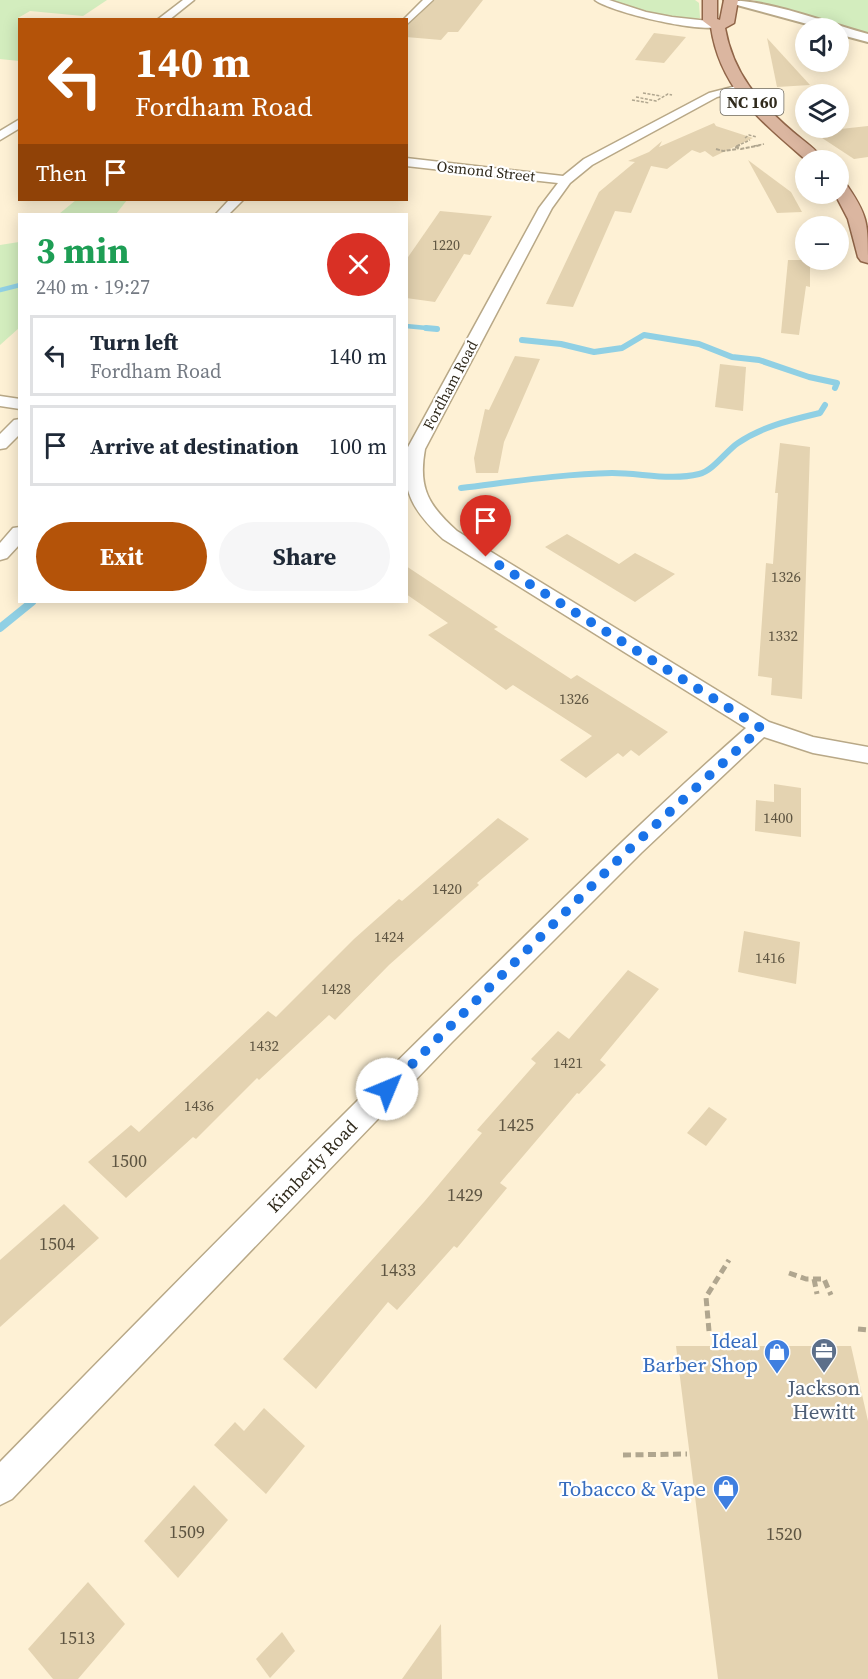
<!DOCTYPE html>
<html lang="en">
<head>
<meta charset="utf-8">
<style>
  :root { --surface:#fff; --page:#f6f6f7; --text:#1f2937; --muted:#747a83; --line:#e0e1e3; --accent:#b45309 }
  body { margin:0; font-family:"Source Serif 4",serif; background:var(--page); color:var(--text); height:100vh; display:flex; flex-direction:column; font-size:22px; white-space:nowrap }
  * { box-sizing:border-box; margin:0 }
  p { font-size:20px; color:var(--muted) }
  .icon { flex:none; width:33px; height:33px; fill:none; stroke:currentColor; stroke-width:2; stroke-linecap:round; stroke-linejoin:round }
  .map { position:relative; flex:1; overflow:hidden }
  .side { position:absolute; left:18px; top:213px; width:390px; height:390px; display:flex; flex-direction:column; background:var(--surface); border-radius:0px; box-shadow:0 3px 15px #0003 }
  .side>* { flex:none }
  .banner { position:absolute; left:18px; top:18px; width:390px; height:183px; border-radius:0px; box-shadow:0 3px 15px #0003; background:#b45309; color:#fff; overflow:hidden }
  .fabs { position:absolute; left:795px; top:18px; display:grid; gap:12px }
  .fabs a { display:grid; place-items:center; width:54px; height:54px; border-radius:50%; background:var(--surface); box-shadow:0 3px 15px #0003; font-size:30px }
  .pin { position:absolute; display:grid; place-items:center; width:51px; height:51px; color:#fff; margin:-62px -26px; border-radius:50% 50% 50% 0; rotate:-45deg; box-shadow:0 0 6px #0007 }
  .pin .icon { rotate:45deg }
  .me { position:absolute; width:66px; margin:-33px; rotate:45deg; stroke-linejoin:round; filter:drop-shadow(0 0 4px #0008) }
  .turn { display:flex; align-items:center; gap:21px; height:126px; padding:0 18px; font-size:27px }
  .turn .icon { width:78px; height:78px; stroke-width:2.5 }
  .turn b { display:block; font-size:42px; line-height:51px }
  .then { display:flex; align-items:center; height:57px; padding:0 18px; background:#0003; gap:12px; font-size:22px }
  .round { display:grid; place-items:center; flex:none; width:63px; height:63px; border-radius:32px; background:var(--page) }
  .summary { display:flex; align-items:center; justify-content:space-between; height:102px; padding:0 18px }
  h1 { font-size:36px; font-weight:700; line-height:45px; color:#1e9e55 }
  .button { display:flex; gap:12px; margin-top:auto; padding:12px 18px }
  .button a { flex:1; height:69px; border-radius:36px; background:var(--accent); color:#fff; font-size:24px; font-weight:700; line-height:69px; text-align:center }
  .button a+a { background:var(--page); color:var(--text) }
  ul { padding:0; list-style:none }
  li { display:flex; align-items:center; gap:18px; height:81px; margin:0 12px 9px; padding:0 6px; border:3px solid var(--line); border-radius:0px }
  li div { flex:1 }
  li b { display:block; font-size:22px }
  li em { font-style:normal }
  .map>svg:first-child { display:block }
  .green { fill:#d3edbe }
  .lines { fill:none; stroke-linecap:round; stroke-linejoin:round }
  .stream-far2 { stroke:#90d0e4; stroke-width:4.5 }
  .stream-far1 { stroke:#90d0e4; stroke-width:6 }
  .stream { stroke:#90d0e4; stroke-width:8 }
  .building { fill:#e4d3b1 }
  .minor-casing { stroke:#b8a887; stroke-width:3 }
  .tertiary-casing { stroke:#b8a887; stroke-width:4 }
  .primary-casing { stroke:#906548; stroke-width:3 }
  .path-far2 { stroke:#b0a68f; stroke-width:1.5; stroke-dasharray:3 1.5; stroke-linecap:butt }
  .path-far1 { stroke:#b0a68f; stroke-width:2; stroke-dasharray:4 1.5; stroke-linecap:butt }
  .path { stroke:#b0a68f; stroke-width:5; stroke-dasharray:8 4.5; stroke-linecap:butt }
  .minor { fill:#fff; fill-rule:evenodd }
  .tertiary { fill:#fff; fill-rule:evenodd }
  .primary { fill:#dbb6a0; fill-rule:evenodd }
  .route { stroke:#1a73e8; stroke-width:10; stroke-dasharray:0 18 }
  .labels { text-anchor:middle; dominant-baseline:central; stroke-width:4.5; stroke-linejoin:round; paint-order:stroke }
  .far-number-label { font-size:14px; fill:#5d5441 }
  .far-street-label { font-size:15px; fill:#302a1c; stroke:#fff }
  .number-label { font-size:15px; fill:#5d5441 }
  .shield { fill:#fff; stroke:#6e6a60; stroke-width:1.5 }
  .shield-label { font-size:16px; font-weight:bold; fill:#302a1c }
  .near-number-label { font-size:18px; fill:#5d5441 }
  .street-label { font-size:18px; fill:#302a1c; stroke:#fff }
  .near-shop-label { font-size:21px; fill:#366cbe; stroke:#fff; text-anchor:end }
  .near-service-label { font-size:21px; fill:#4e5e75; stroke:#fff }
</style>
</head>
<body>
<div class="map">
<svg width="868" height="1679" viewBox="0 0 868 1679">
  <rect width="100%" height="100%" fill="#fef1d5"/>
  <g class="green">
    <polygon points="0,0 107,0 83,16 30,11 18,18 29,19 20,20 19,61 0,59"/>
    <path d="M613,0H695L699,3L700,18C678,26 633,10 613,0Z"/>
    <polygon points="753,0 868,0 868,33"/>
    <polygon points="76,200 127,200 116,214 59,214"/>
    <polygon points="19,242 19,328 0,345 0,245"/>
  </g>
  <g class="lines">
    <g class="stream-far2">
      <polyline points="0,290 20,285"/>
      <polyline points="406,326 437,329"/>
    </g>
    <g class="stream-far1">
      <polyline points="426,328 437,329"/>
      <polyline points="522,340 561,344 594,352 622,348 644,335 699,344 732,357 759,360 809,377 837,383 835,388"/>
      <path d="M461,488C511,482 562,474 612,473C641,473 671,481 699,474C713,471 726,451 738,443C763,426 791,420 820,413L825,405"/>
    </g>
    <polyline class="stream" points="0,628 32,602"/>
  </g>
  <g class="building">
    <polygon points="435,0 483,0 458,32 448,32 441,40 406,37 406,27"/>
    <polygon points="654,33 686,37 664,63 635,60"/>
    <polygon points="767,38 810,85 777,87"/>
    <polygon points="714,123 716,126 753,138 713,157 705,151 700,153 692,150 667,169 651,166 631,213 615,211 573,307 546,304 599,192 635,162 628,161 649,152 662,141 659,147"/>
    <polygon points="868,126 868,157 854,159 813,132"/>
    <polygon points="748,160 791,192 802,212 777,213"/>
    <polygon points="440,211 492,216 470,255 464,254 435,302 406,298 406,260"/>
    <polygon points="788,260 810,260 810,287 806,286 799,335 781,333"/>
    <polygon points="515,356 540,359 504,442 498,473 476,473 474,458 485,409 489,410"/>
    <polygon points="720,364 746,367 743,411 715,407"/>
    <polygon points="780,443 810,447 802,699 771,695 772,678 758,676 766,563 773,564 778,493 775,493"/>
    <polygon points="567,534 619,564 635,553 675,574 635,602 545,547"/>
    <polygon points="406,566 498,627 494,629 571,679 577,675 668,732 639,756 631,750 623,757 618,753 586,778 560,760 592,736 513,685 506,690 428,635 448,623 406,594"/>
    <polygon points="774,784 801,788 801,837 755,831 756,800 774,802"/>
    <polygon points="498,818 529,839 477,883 479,885 389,965 335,1020 329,1015 259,1080 257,1078 196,1139 193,1137 126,1198 88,1162 131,1125 139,1132 268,1011 276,1017 354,939 399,899 402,901"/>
    <polygon points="744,931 800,942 796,984 738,972"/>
    <polygon points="628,970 659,989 600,1060 606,1065 579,1094 577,1093 500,1183 507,1188 457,1248 454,1246 397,1310 388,1302 316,1389 283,1359 424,1202 482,1133 477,1130 536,1063 531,1059 558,1031 569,1039"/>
    <polygon points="709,1107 727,1119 706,1146 687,1133"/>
    <polygon points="64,1204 99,1238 0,1327 0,1260"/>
    <polygon points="676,1346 851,1346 868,1421 868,1679 718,1679"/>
    <polygon points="264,1408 305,1446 266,1494 214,1445 235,1422 244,1431"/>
    <polygon points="194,1485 228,1520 178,1578 144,1541"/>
    <polygon points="88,1582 125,1624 78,1679 53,1679 28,1649"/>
    <polygon points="441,1624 442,1679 402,1679"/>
    <polygon points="282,1632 295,1651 270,1678 256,1659"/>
  </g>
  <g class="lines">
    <g class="minor-casing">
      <g id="minor">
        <polygon points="183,0 194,0 169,20 157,20"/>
        <polygon points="423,0 433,0 406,25 406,20 403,20"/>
        <path d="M595,0H609L646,12L672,17L718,22L723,25C709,36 610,12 595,0Z"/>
        <path d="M740,85L746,88L744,90L717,97L592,165L570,183L552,208L425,449C418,488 428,505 457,531L769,722L813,737L868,747V763L813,753L764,737L641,853L452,1042L12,1499L0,1505V1462C158,1300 317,1139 479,981C567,895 654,809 746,728L443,539C414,512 400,491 407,449L539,208L558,183L406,166V158L563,176L584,159L709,93Z"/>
        <polygon points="20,119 20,128 0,140 0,131"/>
        <polygon points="229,200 243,200 229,214 216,214"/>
        <polygon points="0,396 20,399 20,409 0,406"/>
        <polygon points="20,419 20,434 6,448 0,449 0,434 14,420"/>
        <polygon points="20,527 20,544 7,558 0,560 0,543 13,528"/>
      </g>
    </g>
    <g class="tertiary-casing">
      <path id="tertiary" d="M724,0C771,0 823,22 868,34V42L838,34V28H822L726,2Z"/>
    </g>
    <g class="primary-casing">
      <g id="primary">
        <path d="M703,0H717V19L720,20L724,0H738L734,23L725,28C733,73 758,102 793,132C802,140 818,150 823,160H806C761,121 720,89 711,27L703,21Z"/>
        <path d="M838,180L844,181C868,215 868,222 868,263L861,261L858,257L848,219L835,194H838Z"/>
      </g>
    </g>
    <g class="path-far2">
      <polyline points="643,93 661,96"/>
      <polyline points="636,97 656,101 668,94 672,95"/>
      <polyline points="632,100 649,103"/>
      <polyline points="745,138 749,135 757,137"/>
      <polyline points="737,146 750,140"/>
      <polyline points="754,146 764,144"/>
    </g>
    <g class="path-far1">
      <polyline points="740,145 735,147 741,149 761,145"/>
      <polyline points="716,149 723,151 738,149"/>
    </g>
    <g class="path">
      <polyline points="789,1273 806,1279 824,1279 831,1295"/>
      <polyline points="814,1279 817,1294"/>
      <polyline points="858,1329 868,1330"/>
      <polyline points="709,1331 706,1297 729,1260"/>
      <polyline points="623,1455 687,1454"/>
    </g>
    <use href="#minor" class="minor"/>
    <use href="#tertiary" class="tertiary"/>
    <use href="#primary" class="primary"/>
  </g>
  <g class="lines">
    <polyline class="route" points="387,1089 624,854 761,728 486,557"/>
  </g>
  <defs>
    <g id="office-pin" transform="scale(1.35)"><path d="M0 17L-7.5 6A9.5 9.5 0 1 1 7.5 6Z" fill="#5c6f8a" stroke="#fff"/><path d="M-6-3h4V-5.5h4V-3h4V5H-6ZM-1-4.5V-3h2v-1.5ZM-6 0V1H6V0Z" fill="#fff"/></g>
    <g id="shop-pin" transform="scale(1.35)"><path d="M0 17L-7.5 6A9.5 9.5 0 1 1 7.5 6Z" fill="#3f7fe0" stroke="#fff"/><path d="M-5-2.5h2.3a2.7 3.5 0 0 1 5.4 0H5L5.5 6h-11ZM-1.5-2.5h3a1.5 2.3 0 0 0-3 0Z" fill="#fff"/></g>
  </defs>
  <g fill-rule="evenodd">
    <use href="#office-pin" x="824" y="1351"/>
    <use href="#shop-pin" x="777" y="1352"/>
    <use href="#shop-pin" x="726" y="1488"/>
  </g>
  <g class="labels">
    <g class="far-number-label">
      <text x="446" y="245">1220</text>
    </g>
    <g class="far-street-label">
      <text transform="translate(486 171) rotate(6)">Osmond Street</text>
      <text transform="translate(450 385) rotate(-62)">Fordham Road</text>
    </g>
    <g class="number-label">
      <text x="786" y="576">1326</text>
      <text x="783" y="635">1332</text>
      <text x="574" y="698">1326</text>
      <text x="778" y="817">1400</text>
      <text x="447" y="888">1420</text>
      <text x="389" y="936">1424</text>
      <text x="770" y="957">1416</text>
      <text x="336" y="988">1428</text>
      <text x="264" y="1045">1432</text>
      <text x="568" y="1062">1421</text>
      <text x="199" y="1105">1436</text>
    </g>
    <rect class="shield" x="720.5" y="89" width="63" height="26" rx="4.5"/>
    <g class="shield-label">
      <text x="752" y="102">NC 160</text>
    </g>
    <g class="near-number-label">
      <text x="516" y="1124">1425</text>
      <text x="129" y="1160">1500</text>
      <text x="465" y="1194">1429</text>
      <text x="57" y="1243">1504</text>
      <text x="398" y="1269">1433</text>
      <text x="187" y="1531">1509</text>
      <text x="784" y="1533">1520</text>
      <text x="77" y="1637">1513</text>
    </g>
    <g class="street-label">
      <text transform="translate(312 1166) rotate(-46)">Kimberly Road</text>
    </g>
    <g class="near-shop-label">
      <text x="758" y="1340">Ideal<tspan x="758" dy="24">Barber Shop</tspan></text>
      <text x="706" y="1488">Tobacco &amp; Vape</text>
    </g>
    <g class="near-service-label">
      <text x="824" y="1387">Jackson<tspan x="824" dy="24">Hewitt</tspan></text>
    </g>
  </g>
</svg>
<div class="fabs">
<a><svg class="icon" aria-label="sound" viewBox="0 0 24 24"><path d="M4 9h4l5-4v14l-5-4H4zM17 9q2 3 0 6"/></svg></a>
<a><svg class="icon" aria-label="layers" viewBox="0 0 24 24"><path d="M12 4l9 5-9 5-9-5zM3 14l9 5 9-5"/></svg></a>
<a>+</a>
<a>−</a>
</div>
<div class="pin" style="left:486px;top:557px;background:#d93025"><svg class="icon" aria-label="arrive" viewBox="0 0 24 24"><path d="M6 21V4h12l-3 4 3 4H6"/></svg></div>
<svg class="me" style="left:387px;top:1089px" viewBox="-20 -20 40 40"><circle r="19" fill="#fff"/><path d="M0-13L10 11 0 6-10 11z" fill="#1a73e8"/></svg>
<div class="banner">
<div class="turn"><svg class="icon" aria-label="left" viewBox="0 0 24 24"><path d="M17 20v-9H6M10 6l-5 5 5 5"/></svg><div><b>140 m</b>Fordham Road</div></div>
<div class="then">Then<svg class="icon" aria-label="arrive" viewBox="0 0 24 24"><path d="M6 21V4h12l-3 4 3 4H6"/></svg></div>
</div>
<section class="side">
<div class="summary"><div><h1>3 min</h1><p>240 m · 19:27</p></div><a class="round" style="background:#d93025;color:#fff"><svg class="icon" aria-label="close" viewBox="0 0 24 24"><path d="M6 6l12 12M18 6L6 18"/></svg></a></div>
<ul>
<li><svg class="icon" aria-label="left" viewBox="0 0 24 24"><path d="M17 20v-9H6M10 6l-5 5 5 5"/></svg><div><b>Turn left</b><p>Fordham Road</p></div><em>140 m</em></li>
<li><svg class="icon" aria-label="arrive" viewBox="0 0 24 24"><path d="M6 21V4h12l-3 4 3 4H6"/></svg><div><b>Arrive at destination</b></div><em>100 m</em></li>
</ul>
<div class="button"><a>Exit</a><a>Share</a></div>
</section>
</div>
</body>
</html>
